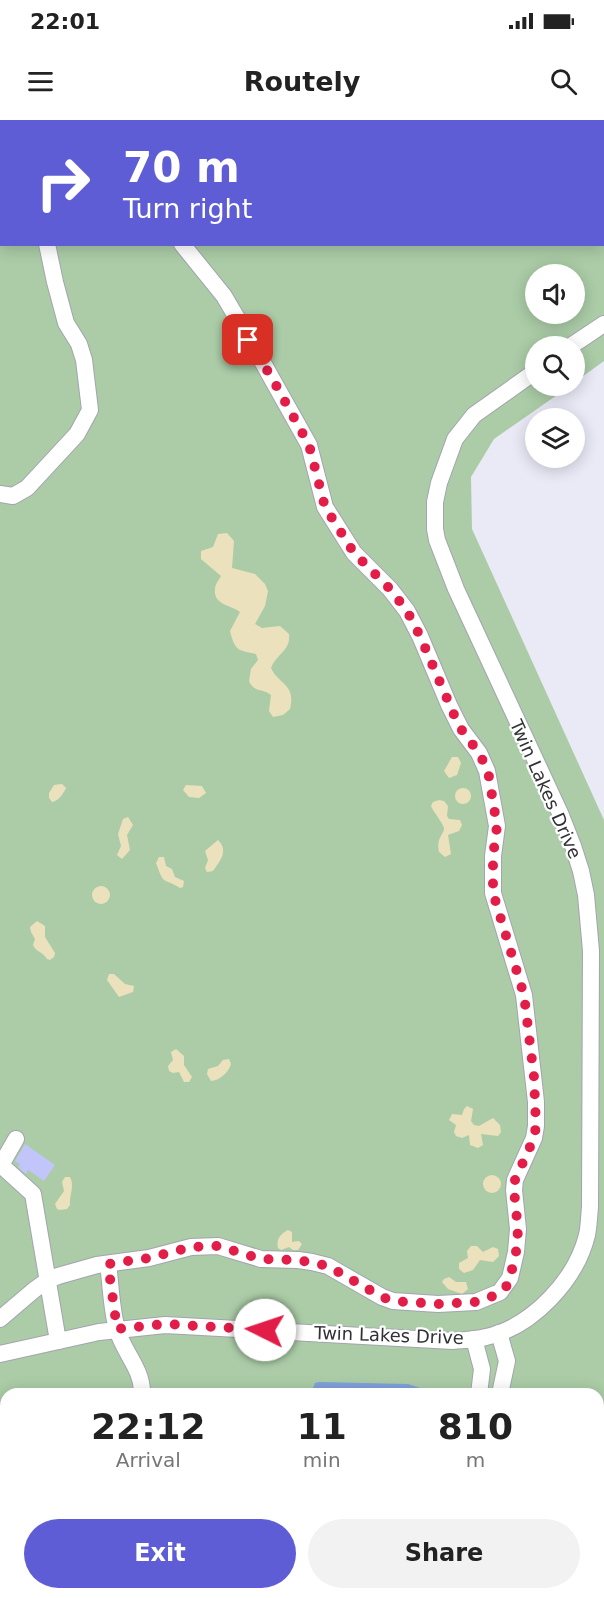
<!DOCTYPE html>
<html lang="en">
<head>
<meta charset="utf-8">
<style>
  :root { --surface:#fff; --page:#f2f2f2; --text:#222; --muted:#767676; --accent:#5f5dd5 }
  body { margin:0; font-family:"DejaVu Sans",sans-serif; background:var(--page); color:var(--text); height:100vh; display:flex; flex-direction:column; font-size:22px; white-space:nowrap }
  * { box-sizing:border-box; margin:0 }
  p { font-size:20px; color:var(--muted) }
  .icon { flex:none; width:33px; height:33px; fill:none; stroke:currentColor; stroke-width:2; stroke-linecap:round; stroke-linejoin:round }
  .map { position:relative; flex:1; overflow:hidden }
  .panel { position:absolute; left:0px; top:1268px; width:604px; height:212px; display:flex; flex-direction:column; background:var(--surface); border-radius:18px 18px 0 0; box-shadow:0 3px 15px #0003 }
  .panel>* { flex:none }
  .hud { position:absolute; left:0px; top:0px; width:604px; height:126px; box-shadow:0 3px 15px #0003; background:#5f5dd5; color:#fff; overflow:hidden }
  .fabs { position:absolute; left:525px; top:144px; display:grid; gap:12px }
  .fabs a { display:grid; place-items:center; width:60px; height:60px; border-radius:50%; background:var(--surface); box-shadow:0 3px 15px #0003; font-size:30px }
  .pin { position:absolute; display:grid; place-items:center; width:51px; height:51px; color:#fff; margin:-26px; border-radius:12px; box-shadow:0 3px 9px #0006 }
  .me { position:absolute; width:66px; margin:-33px; rotate:274deg; stroke-linejoin:round; filter:drop-shadow(0 0 4px #0008) }
  .turn { display:flex; align-items:center; gap:21px; height:126px; padding:0 24px; font-size:27px }
  .turn .icon { width:78px; height:78px; stroke-width:2.5 }
  .turn b { display:block; font-size:42px; line-height:51px }
  .eta { display:flex; justify-content:space-evenly; align-items:center; height:102px; text-align:center }
  .eta b { font-size:36px; font-weight:800; line-height:42px }
  .primary-button { display:flex; gap:12px; margin-top:auto; padding:12px 24px }
  .primary-button a { flex:1; height:69px; border-radius:36px; background:var(--accent); color:#fff; font-size:24px; font-weight:800; line-height:69px; text-align:center }
  .primary-button a+a { background:var(--page); color:var(--text) }
  .status { display:flex; justify-content:space-between; align-items:center; height:42px; padding:0 30px; background:var(--surface); direction:ltr }
  .status svg { height:16px; fill:currentColor }
  header { display:flex; justify-content:space-between; align-items:center; height:78px; padding:0 24px; background:var(--surface); font-size:27px; font-weight:800 }
  .map>svg:first-child { display:block }
  .green { fill:#abcca7; fill-rule:evenodd }
  .sand { fill:#ebe2bd }
  .water { fill:#80a1db }
  .lines { fill:none; stroke-linecap:round; stroke-linejoin:round }
  .stream { stroke:#80a1db; stroke-width:4 }
  .building { fill:#c1c5fa }
  .minor-casing { stroke:#a3a4af; stroke-width:18 }
  .path { stroke:#adadb7; stroke-width:2; stroke-dasharray:1.5 4.5; stroke-linecap:butt }
  .minor { stroke:#fff; stroke-width:16 }
  .route { stroke:#e11d48; stroke-width:10; stroke-dasharray:0 18 }
  .labels { text-anchor:middle; dominant-baseline:central; stroke-width:4.5; stroke-linejoin:round; paint-order:stroke }
  .street-label { font-size:18px; fill:#313136; stroke:#fff }
</style>
</head>
<body>
<div class="status"><b>22:01</b><svg viewBox="0 0 49 12"><path d="M0 12V9h3v3zM5 12V6h3v6zM10 12V3h3v9zM15 12V0h3v12zM26 1h20v11H26zM47 4h2v5h-2z"/></svg></div>
<header><svg class="icon" aria-label="menu" viewBox="0 0 24 24"><path d="M4 6h16M4 12h16M4 18h16"/></svg>Routely<svg class="icon" aria-label="search" viewBox="0 0 24 24"><circle cx="10" cy="10" r="6"/><path d="M15 15l6 6"/></svg></header>
<div class="map">
<svg width="604" height="1478" viewBox="0 0 604 1478">
  <rect width="100%" height="100%" fill="#e9eaf6"/>
  <path class="green" d="M0,0H604V241L575,262L574,226H536V266H570L494,319L471,357L472,409L604,700V1478H0ZM2,2H603V124H2ZM536,154H574V194H536ZM6,1274H598V1473H6Z"/>
  <g class="sand">
    <path d="M227,413L234,421L232,448L255,454L265,464L268,471L265,486L255,504L262,508L280,506L289,514C291,531 276,534 271,548C279,565 296,564 290,589L283,595L273,597L269,591L271,575C263,568 254,573 249,561L251,549L258,540L256,534C239,530 235,532 230,511L240,492C231,485 213,485 215,469C215,464 219,460 221,456L201,439V431L213,427L218,414Z"/>
    <polygon points="452,637 458,637 461,643 457,655 449,658 444,651"/>
    <path d="M62,664L66,668C64,673 57,682 52,682L49,678V673L54,665Z"/>
    <polygon points="186,665 202,666 206,673 199,678 189,677 183,670"/>
    <circle cx="463" cy="676" r="8"/>
    <path d="M439,680L444,681L448,686L447,696L449,699L460,700L462,705L459,711L448,715L451,734L445,737L439,732C436,717 444,715 444,708C444,705 433,691 431,686L433,682Z"/>
    <polygon points="128,697 133,705 127,715 130,730 122,739 117,735 121,726 118,714 123,699"/>
    <path d="M218,720C229,731 220,741 213,751L207,752L205,748L208,740L205,731Z"/>
    <path d="M159,737H164L166,746L172,749L175,757L184,761L183,767L180,768C161,756 165,767 156,743Z"/>
    <circle cx="101" cy="775" r="9"/>
    <path d="M37,801L45,806V817L55,833L54,837L50,840L47,839C43,832 36,832 33,825L35,819L31,812L30,807Z"/>
    <polygon points="109,854 114,854 125,864 134,866 133,872 119,877 107,860"/>
    <polygon points="176,929 184,936 184,945 192,957 189,962 184,962 179,952 173,953 169,951 168,946 173,940 171,932"/>
    <path d="M229,939L231,944C229,952 219,961 211,961L207,954L208,949L218,946L223,940Z"/>
    <polygon points="467,986 473,989 471,1001 474,1005 479,1006 493,998 500,1005 501,1012 498,1016 481,1014 483,1025 478,1028 470,1025 469,1015 462,1018 456,1016 454,1012 456,1005 449,1000 452,994 462,995 464,989"/>
    <circle cx="492" cy="1064" r="9"/>
    <path d="M65,1057H70C75,1066 69,1075 70,1085L67,1089L60,1090L57,1089L55,1084L64,1071L62,1062Z"/>
    <path d="M288,1110L292,1112V1122L299,1121L302,1124L298,1130H293L289,1127L281,1130L278,1128C276,1120 280,1114 288,1110Z"/>
    <polygon points="471,1126 477,1126 483,1132 493,1127 498,1129 499,1136 493,1142 480,1140 473,1150 464,1153 459,1149 459,1143 468,1138 467,1131"/>
    <polygon points="449,1157 456,1162 466,1162 468,1169 462,1174 448,1169 442,1162 444,1159"/>
  </g>
  <polygon class="water" points="319,1262 408,1264 420,1268 425,1273 311,1273 315,1263"/>
  <g class="lines">
    <polyline class="stream" points="603,66 604,67"/>
  </g>
  <polygon class="building" points="25,1024 55,1045 44,1061 28,1050 26,1054 18,1047 20,1044 15,1041"/>
  <g class="lines">
    <g class="minor-casing">
      <g id="minor">
        <polyline points="85,0 86,2"/>
        <polyline points="58,2 59,0"/>
        <polyline points="175,2 181,0"/>
        <polyline points="571,226 604,204"/>
        <polyline points="0,374 13,376 27,368 77,314 90,290 84,240 79,224 66,203 55,162 47,124"/>
        <polyline points="16,1019 1,1045 33,1074 58,1221"/>
        <path d="M108,1144C111,1165 111,1188 117,1209C123,1232 143,1249 142,1274"/>
        <polyline points="0,1199 34,1170 48,1160 58,1156 97,1145 149,1138 191,1127 218,1126 261,1139 298,1140 312,1142 328,1146 382,1177 393,1181 438,1184 476,1182 500,1172 510,1158 516,1132 518,1109 514,1070 515,1060 534,1018 536,1006 536,982 524,875 493,773 493,736 497,706 487,651 479,633 461,609 449,585 420,516 407,491 390,469 354,433 325,387 309,325 258,234 224,176 182,124"/>
        <polyline points="499,1213 507,1241 500,1274"/>
        <polyline points="474,1219 482,1249 479,1274"/>
        <path d="M0,1234L99,1212L165,1205L453,1221C464,1220 475,1220 486,1217C532,1207 576,1160 587,1115C589,1106 589,1096 590,1087L591,831L586,775L581,751L573,726L560,693L456,469L437,420L435,409V382L439,363L455,319L474,295L536,251"/>
        <polyline points="135,1478 138,1473"/>
        <polyline points="252,1478 252,1473"/>
      </g>
    </g>
    <polyline class="path" points="284,1475 289,1478"/>
    <use href="#minor" class="minor"/>
  </g>
  <g class="lines">
    <polyline class="route" points="248,220 272,258 309,325 325,387 354,433 390,469 407,491 420,516 455,597 461,609 479,633 488,651 497,706 493,736 493,773 524,875 534,957 536,1006 534,1018 515,1060 514,1070 518,1110 516,1132 510,1158 506,1167 493,1176 476,1182 438,1184 393,1181 382,1177 328,1146 298,1140 261,1139 218,1126 191,1127 149,1138 108,1144 117,1209 165,1204 265,1210"/>
  </g>
  <g class="labels">
    <g class="street-label">
      <text transform="translate(546 669) rotate(66)">Twin Lakes Drive</text>
      <text transform="translate(389 1215) rotate(2)">Twin Lakes Drive</text>
    </g>
  </g>
</svg>
<div class="fabs">
<a><svg class="icon" aria-label="sound" viewBox="0 0 24 24"><path d="M4 9h4l5-4v14l-5-4H4zM17 9q2 3 0 6"/></svg></a>
<a><svg class="icon" aria-label="search" viewBox="0 0 24 24"><circle cx="10" cy="10" r="6"/><path d="M15 15l6 6"/></svg></a>
<a><svg class="icon" aria-label="layers" viewBox="0 0 24 24"><path d="M12 4l9 5-9 5-9-5zM3 14l9 5 9-5"/></svg></a>
</div>
<div class="pin" style="left:248px;top:220px;background:#d93025"><svg class="icon" aria-label="arrive" viewBox="0 0 24 24"><path d="M6 21V4h12l-3 4 3 4H6"/></svg></div>
<svg class="me" style="left:265px;top:1210px" viewBox="-20 -20 40 40"><circle r="19" fill="#fff"/><path d="M0-13L10 11 0 6-10 11z" fill="#e11d48"/></svg>
<div class="hud">
<div class="turn"><svg class="icon" aria-label="right" viewBox="0 0 24 24"><path d="M7 20v-9h11M14 6l5 5-5 5"/></svg><div><b>70 m</b>Turn right</div></div>
</div>
<section class="panel">
<div class="eta">
<div><b>22:12</b><p>Arrival</p></div>
<div><b>11</b><p>min</p></div>
<div><b>810</b><p>m</p></div>
</div>
<div class="primary-button"><a>Exit</a><a>Share</a></div>
</section>
</div>
</body>
</html>
